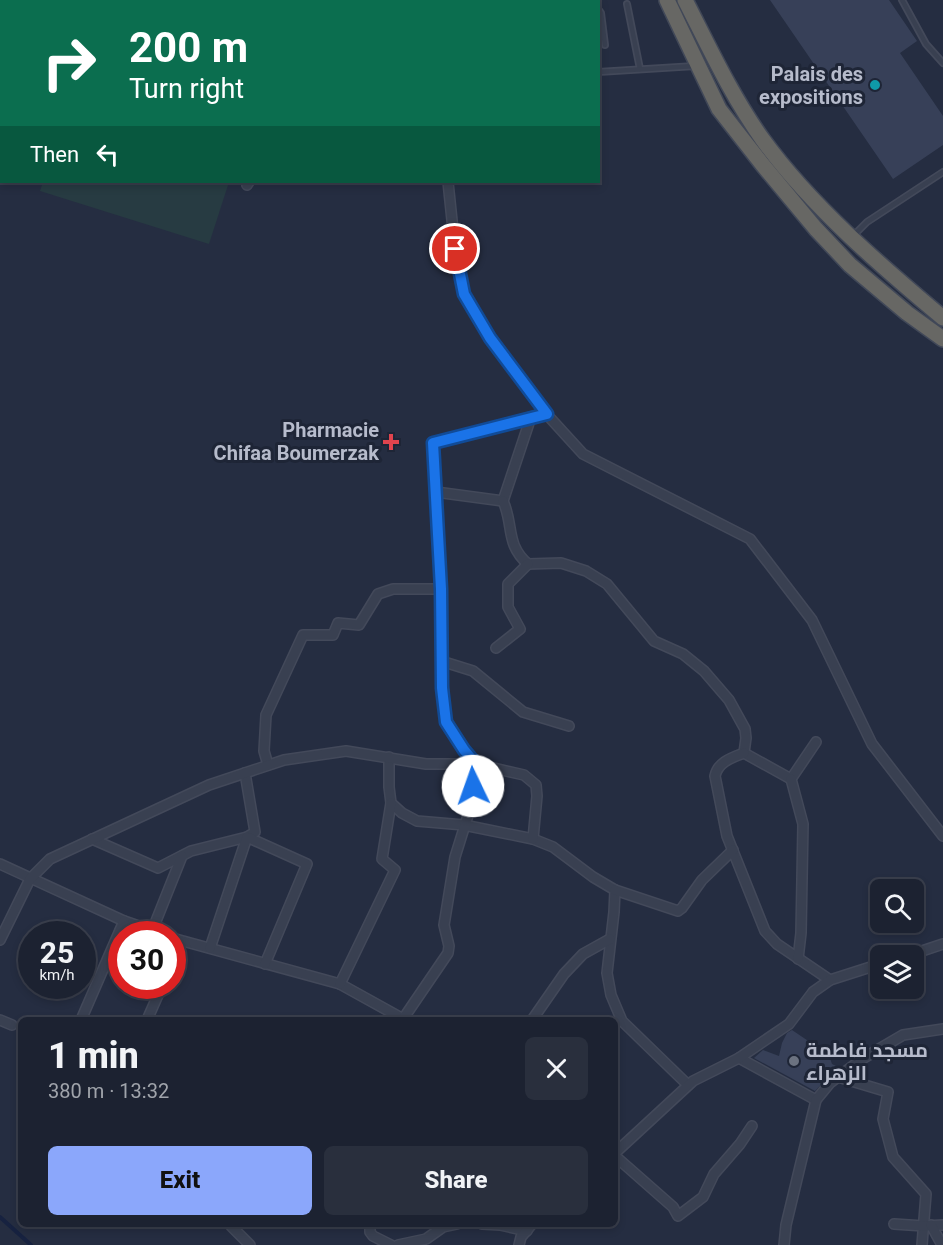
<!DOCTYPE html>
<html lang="en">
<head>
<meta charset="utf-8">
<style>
  :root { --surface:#1c2231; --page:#292f3d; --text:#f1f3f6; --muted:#a0a4ab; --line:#3a3f4d; --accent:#8ba7fb }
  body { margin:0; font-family:Roboto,Cairo,sans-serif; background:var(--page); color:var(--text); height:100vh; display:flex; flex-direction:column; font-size:22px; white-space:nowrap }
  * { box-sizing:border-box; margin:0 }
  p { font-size:20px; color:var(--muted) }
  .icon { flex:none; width:33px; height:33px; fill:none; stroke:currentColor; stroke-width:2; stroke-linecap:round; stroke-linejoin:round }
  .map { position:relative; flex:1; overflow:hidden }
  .details { position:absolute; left:18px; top:1017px; width:600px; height:210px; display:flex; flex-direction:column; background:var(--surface); border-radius:9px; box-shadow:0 3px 9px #0003,0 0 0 2px var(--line) }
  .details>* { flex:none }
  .banner { position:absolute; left:0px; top:0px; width:600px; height:183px; box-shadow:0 3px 9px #0003,0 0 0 2px var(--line); background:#0b6e4f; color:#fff; overflow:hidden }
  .buttons { position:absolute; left:870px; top:879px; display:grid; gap:12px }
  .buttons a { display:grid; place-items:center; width:54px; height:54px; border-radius:9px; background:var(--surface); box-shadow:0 3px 9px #0003,0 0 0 2px var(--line); font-size:30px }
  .speed { position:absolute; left:18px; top:921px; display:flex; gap:12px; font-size:30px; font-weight:700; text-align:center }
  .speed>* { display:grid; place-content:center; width:78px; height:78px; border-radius:50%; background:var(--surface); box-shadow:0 3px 9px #0003,0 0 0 2px var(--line); line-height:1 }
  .speed small { font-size:15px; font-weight:400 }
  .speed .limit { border:9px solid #d22; background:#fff; color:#111 }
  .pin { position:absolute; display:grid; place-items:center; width:51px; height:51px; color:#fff; margin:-26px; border:3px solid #fff; border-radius:50%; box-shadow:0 2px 6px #0007 }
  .me { position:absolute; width:66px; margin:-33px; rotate:357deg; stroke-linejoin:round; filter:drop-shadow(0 0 4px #0008) }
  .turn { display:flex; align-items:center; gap:21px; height:126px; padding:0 30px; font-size:27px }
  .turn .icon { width:78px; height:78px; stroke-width:2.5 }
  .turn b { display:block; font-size:42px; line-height:51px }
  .then { display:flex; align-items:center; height:57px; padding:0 30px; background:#0003; gap:12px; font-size:22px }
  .round { display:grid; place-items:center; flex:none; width:63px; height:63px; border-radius:9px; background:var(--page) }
  .summary { display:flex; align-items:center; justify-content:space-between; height:102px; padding:0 30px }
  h1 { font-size:36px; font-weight:800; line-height:45px }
  .action { display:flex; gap:12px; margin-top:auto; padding:12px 30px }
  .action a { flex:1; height:69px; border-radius:9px; background:var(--accent); color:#111; font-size:24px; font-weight:800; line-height:69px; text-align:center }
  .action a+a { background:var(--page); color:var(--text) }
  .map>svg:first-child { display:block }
  .green { fill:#273b42 }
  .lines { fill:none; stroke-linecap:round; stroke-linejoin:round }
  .stream { stroke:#172240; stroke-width:4 }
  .building { fill:#374058 }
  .service-casing { stroke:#43495a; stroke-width:8 }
  .minor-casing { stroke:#43495a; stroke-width:12 }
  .trunk-casing { stroke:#414858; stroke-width:18 }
  .service { stroke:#394051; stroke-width:4.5 }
  .minor { stroke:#394051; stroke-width:9 }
  .trunk { stroke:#676764; stroke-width:15 }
  .route-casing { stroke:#114b97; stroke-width:15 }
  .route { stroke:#1a73e8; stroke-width:10 }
  .culture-dot { fill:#0f9aa8; stroke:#1e2536; stroke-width:2 }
  .health-dot { fill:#e0444e; stroke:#1e2536; stroke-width:2 }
  .worship-dot { fill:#6b7280; stroke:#1e2536; stroke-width:2 }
  .labels { text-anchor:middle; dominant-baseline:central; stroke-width:6; stroke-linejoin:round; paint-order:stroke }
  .poi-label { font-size:20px; font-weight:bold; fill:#b6bbcb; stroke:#1e2536; text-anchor:end }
</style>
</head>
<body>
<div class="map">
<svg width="943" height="1245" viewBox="0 0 943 1245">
  <rect width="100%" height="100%" fill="#252d41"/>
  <polygon class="green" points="43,182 229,182 209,244 40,191"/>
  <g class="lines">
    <polyline class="stream" points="0,1217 31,1245"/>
  </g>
  <g class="building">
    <polygon points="770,0 889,0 917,41 900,53 943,116 943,145 893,179"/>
    <polygon points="792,1030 829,1055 832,1064 838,1067 815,1091 754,1058 763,1050 779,1056 782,1043 787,1033"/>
  </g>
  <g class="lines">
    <g class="service-casing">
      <g id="service">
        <polyline points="529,0 531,2"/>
        <polyline points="902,0 926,44 943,63"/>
        <polyline points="627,4 640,69"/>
        <polyline points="598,9 601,13 605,45"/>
        <polyline points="598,72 695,66"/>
        <polyline points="854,235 867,222 943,172"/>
      </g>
    </g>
    <g class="minor-casing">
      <g id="minor">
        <polyline points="437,0 437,2"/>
        <polyline points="0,74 2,74"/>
        <polyline points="448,182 455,249 464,293 490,338 541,408 583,454 750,539 812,620 872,744 943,836"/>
        <polyline points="247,185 249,182"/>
        <polyline points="531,417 503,501 436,492 433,443 531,417 547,414"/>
        <path d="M503,501C514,525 505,544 528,564L561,563L586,571L607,584L654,641L683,654L704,671L729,700L745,729L746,738L744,753L791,779L816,742"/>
        <polyline points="441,589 441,661 473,671 523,712 569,726"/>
        <polyline points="496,648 520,629 508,607 508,584 528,564"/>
        <path d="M744,753C731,758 718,762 715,776L727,836L765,931L777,944L830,980"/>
        <polyline points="389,757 389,787 391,803 402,813 417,821 464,825 533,839 553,847 593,877 615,890 614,912 607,973 611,995 622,1021 688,1085"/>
        <polyline points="268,765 264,751 266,715 303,635 333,635 338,623 359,625 378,594 393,589 441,589 436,492"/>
        <polyline points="791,779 803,824 801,933 798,959"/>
        <polyline points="92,839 158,868 191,851 247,837 255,832 245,773"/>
        <polyline points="0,864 124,921 162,934"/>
        <polyline points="615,890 678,911 682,908 702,880 733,850"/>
        <polyline points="152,931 182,856"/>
        <polyline points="172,938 340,984 405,1020"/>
        <polyline points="0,940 30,879 50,859 209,785 284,760 346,751 426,764 476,764 524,775 536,785 537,796 533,839"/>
        <polyline points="210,948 247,837 307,864 265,964"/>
        <polyline points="907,956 943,944"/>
        <polyline points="172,961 181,941"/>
        <polyline points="340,984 395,870 382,859 391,803"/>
        <polyline points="403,1019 448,953 449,946 444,925 455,857 470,809 476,764 464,750 446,722 441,661"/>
        <polyline points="0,1020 12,1025"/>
        <polyline points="81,1020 124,921"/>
        <polyline points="147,1020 162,986"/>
        <polyline points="532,1020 564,974 583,954 610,939"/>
        <polyline points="739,1058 816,1100"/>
        <polyline points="838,1077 888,1092 883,1119 893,1157 926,1194 922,1245"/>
        <polyline points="615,1153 693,1081 739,1058 789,1024 813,992 830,980 880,964"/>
        <polyline points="615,1156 673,1207 678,1216 703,1197 714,1174 740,1144 752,1126"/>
        <polyline points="232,1224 231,1226 250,1245"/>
        <polyline points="370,1224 370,1232 373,1236 391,1245"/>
        <polyline points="482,1224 500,1225 527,1231"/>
        <polyline points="894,1224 924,1226 943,1225"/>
        <polyline points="931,1225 942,1245"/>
        <polyline points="398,1245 426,1239 443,1227 457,1224"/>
        <polyline points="519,1245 521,1237 532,1224"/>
        <polyline points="784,1245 786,1225 816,1100 830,1083 862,1059 903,1035 943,1029"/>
      </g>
    </g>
    <g class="trunk-casing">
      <g id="trunk">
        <polyline points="667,0 719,109 762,164 816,229 850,265 907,313 943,339"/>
        <path d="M685,0C709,47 732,97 763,140C811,206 881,266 943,318"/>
      </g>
    </g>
    <use href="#service" class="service"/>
    <use href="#minor" class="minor"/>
    <use href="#trunk" class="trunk"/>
  </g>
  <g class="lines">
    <g class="route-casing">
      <polyline id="route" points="455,249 464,294 490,338 547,414 433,443 441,589 442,688 446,722 464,750 476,764 473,786"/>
    </g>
    <use href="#route" class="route"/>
  </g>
  <circle class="culture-dot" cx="875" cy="85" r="6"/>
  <path class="health-dot" d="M388 433h6v6h6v6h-6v6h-6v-6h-6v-6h6z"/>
  <circle class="worship-dot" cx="794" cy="1061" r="6"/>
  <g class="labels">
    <g class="poi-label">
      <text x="863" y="74">Palais des<tspan x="863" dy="23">expositions</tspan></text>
      <text x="379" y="430">Pharmacie<tspan x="379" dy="23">Chifaa Boumerzak</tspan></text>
      <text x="806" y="1050" text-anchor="start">مسجد فاطمة<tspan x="806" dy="23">الزهراء</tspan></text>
    </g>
  </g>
</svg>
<div class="buttons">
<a><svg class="icon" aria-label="search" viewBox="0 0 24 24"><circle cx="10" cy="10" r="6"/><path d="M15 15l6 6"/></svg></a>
<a><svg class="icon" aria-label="layers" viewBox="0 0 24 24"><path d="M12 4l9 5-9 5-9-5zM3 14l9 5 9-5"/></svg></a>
</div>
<div class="speed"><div>25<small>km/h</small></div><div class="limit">30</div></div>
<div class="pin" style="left:455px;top:249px;background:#d93025"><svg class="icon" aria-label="arrive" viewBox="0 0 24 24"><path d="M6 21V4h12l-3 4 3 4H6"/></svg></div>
<svg class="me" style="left:473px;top:786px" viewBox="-20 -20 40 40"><circle r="19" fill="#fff"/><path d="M0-13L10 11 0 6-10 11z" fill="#1a73e8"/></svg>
<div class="banner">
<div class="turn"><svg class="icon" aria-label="right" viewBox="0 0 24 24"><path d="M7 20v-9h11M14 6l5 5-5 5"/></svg><div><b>200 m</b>Turn right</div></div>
<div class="then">Then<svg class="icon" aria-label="left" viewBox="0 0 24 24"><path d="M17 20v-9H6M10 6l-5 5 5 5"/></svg></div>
</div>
<section class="details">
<div class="summary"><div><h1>1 min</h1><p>380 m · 13:32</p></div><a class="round"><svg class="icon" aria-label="close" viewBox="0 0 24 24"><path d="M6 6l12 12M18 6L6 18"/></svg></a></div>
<div class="action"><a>Exit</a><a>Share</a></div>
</section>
</div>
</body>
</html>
